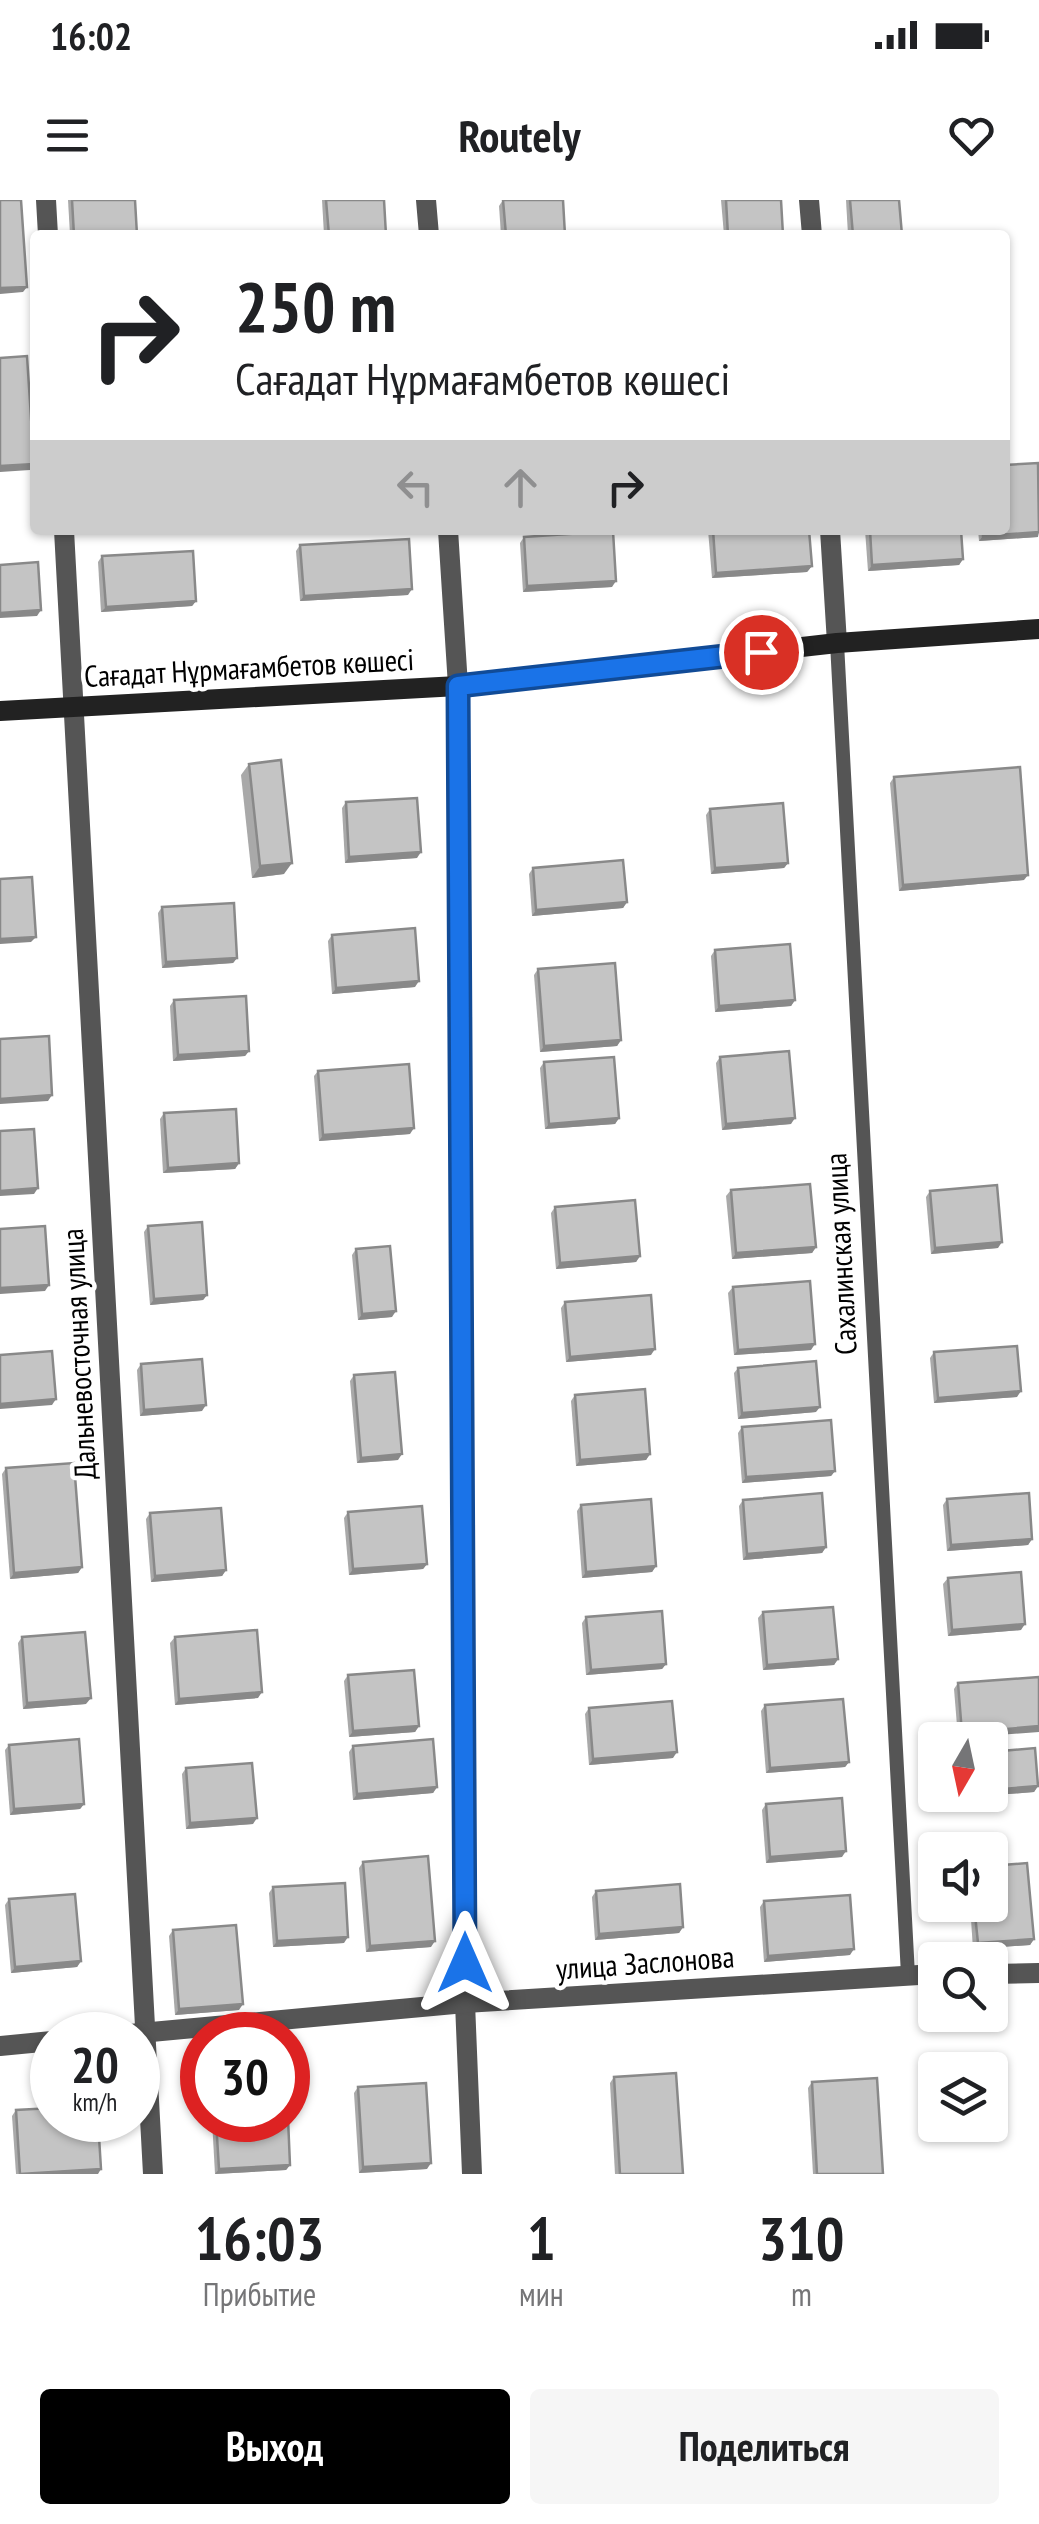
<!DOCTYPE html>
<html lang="ru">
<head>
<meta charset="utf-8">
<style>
  :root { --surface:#fff; --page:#f6f6f6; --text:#202124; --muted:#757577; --accent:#000 }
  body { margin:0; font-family:"PT Sans Narrow",sans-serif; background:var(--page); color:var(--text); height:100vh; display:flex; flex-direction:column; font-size:38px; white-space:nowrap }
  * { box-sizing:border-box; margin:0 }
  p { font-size:32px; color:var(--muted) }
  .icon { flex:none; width:55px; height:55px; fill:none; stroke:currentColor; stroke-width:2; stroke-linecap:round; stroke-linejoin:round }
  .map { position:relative; height:1974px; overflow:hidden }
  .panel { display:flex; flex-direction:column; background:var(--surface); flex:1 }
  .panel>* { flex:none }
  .banner { position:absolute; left:30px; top:30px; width:980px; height:305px; border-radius:10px; box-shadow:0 2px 8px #0004; background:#fff; color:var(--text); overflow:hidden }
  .needle { width:65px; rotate:189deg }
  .controls { position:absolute; left:918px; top:1522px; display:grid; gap:20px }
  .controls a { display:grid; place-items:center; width:90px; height:90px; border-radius:10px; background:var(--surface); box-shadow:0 2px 8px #0004; font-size:50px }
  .speed { position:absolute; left:30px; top:1812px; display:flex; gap:20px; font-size:50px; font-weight:700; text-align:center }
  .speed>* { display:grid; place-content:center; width:130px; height:130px; border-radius:50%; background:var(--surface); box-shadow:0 2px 8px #0004; line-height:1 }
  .speed small { font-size:25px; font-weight:400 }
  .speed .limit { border:15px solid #d22; background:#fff; color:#111 }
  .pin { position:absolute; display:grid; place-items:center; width:85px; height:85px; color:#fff; margin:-42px; border:5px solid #fff; border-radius:50%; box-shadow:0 2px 10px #0007 }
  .me { position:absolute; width:110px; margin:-55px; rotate:0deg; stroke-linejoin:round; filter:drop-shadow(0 0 8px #0008) }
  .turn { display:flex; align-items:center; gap:35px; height:210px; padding:0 40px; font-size:45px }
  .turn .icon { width:130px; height:130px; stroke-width:2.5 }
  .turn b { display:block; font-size:70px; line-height:85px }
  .lanes { display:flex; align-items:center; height:95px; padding:0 40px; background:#0003; justify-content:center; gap:50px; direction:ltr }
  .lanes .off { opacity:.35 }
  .eta { display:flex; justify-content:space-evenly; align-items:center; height:170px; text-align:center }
  .eta b { font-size:60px; font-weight:700; line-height:70px }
  .button { display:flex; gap:20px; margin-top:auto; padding:20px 40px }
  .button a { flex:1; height:115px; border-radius:10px; background:var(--accent); color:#fff; font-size:40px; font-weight:700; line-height:115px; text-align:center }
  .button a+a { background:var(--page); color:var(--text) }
  .status { display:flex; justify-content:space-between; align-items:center; height:70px; padding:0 50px; background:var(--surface); direction:ltr }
  .status svg { height:28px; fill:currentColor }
  header { display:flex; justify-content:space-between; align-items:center; height:130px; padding:0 40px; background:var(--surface); font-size:45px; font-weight:700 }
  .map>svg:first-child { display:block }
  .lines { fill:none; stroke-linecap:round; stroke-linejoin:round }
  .service { stroke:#555; stroke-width:14 }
  .minor { stroke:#555; stroke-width:20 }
  .secondary { stroke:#222; stroke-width:20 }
  .wall { fill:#a9a9a9 }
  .shaded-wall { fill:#898989 }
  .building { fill:#c4c4c4; stroke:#898989; stroke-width:2.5 }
  .route-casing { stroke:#114b97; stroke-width:25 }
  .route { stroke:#1a73e8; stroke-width:18 }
  .labels { text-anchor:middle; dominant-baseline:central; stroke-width:9; stroke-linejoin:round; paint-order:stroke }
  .street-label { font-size:30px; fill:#000; stroke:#fff }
</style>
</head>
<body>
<div class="status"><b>16:02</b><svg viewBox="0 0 49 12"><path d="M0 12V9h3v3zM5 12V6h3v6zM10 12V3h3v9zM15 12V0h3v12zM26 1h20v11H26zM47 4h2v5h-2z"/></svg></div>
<header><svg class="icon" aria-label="menu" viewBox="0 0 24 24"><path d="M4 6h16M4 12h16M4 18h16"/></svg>Routely<svg class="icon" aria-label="heart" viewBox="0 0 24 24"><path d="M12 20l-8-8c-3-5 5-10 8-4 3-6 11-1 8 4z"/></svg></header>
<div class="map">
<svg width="1039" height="1974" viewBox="0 0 1039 1974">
  <rect width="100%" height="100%" fill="#fff"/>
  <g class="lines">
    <polyline class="service" points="837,443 908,1775"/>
    <g class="minor">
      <polyline points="46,0 48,35"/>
      <polyline points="426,0 429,35"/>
      <polyline points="809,0 812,35"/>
      <polyline points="64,330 153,1974"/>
      <polyline points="448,330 458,486 465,1803 472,1974"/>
      <polyline points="830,330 837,443"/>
      <polyline points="990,1774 1039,1773"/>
      <polyline points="119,1835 465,1803 935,1774"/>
      <polyline points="0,1846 52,1841"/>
    </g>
    <polyline class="secondary" points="0,511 458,486 837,443 1039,429"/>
  </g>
  <g class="wall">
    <polygon points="68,0 135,0 137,35 70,35"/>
    <polygon points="322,0 384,0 386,35 324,35"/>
    <polygon points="503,0 565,35 501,35 499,6"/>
    <polygon points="721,0 781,0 783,35 724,35"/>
    <polygon points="846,0 899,0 902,35 848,35"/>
    <polygon points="1039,283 1038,337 979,341 978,330 1005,330"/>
    <polygon points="708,330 809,330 812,366 807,372 712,378"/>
    <polygon points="865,330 961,330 963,359 959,365 868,371"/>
    <polygon points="524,337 612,387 523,392 520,343"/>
    <polygon points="300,345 408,395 300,401 296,351"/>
    <polygon points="102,356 196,401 192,406 101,412 98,362"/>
    <polygon points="249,564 284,674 252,678 241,575"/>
    <polygon points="894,577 1024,680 899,691 890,583"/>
    <polygon points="346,602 417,658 345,663 342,608"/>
    <polygon points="710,609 788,663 784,668 711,674 706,615"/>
    <polygon points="533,668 627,702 623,708 532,716 529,674"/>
    <polygon points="162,707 237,758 233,763 162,768 158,713"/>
    <polygon points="332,735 415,787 332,794 328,741"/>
    <polygon points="715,750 795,800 791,806 715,812 711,756"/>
    <polygon points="538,769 621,840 617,846 540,852 534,775"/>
    <polygon points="174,800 249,851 245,856 173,861 170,806"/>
    <polygon points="720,857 791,924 722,930 716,863"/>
    <polygon points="544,862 619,918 615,924 545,929 540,868"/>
    <polygon points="318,871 410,934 319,941 314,876"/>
    <polygon points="164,913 239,963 235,969 163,973 160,919"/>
    <polygon points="731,990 816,1047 812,1053 732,1059 726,996"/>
    <polygon points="930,991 998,1048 931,1054 926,997"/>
    <polygon points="555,1007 640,1056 636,1062 556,1069 551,1013"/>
    <polygon points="148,1026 207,1095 203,1100 150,1105 144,1032"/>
    <polygon points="356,1049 392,1117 358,1120 352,1055"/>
    <polygon points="733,1087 811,1150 734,1155 728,1093"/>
    <polygon points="565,1102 651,1155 566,1162 561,1108"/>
    <polygon points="934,1152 1017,1197 934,1203 930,1158"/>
    <polygon points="141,1164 202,1211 140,1216 137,1170"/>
    <polygon points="738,1168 816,1212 738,1219 734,1173"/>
    <polygon points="354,1175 398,1260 357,1263 350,1181"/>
    <polygon points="575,1195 650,1254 646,1260 576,1266 571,1201"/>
    <polygon points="742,1227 835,1271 831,1276 742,1283 738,1233"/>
    <polygon points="6,1268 82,1367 78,1373 10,1379 2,1274"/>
    <polygon points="947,1299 1032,1339 1028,1345 947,1351 943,1305"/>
    <polygon points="743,1300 826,1347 822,1353 743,1360 739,1306"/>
    <polygon points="581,1305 656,1366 652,1372 582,1378 577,1311"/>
    <polygon points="348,1312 427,1364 423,1369 349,1375 344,1318"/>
    <polygon points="150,1313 226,1370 222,1376 151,1382 146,1319"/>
    <polygon points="948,1378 1021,1430 948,1436 943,1384"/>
    <polygon points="763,1412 838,1459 834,1465 763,1470 758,1418"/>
    <polygon points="586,1417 666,1464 662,1469 586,1475 582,1423"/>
    <polygon points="22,1437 86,1504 23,1509 18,1443"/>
    <polygon points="175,1437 258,1498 175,1505 170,1443"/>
    <polygon points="348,1475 419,1526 415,1532 349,1537 344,1481"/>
    <polygon points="1039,1477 958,1538 954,1489 958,1483"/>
    <polygon points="765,1505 849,1562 845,1567 766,1573 761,1511"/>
    <polygon points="589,1508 673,1558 589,1565 585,1514"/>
    <polygon points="9,1545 84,1604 80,1609 10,1615 5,1550"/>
    <polygon points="353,1546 437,1587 433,1593 353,1600 349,1552"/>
    <polygon points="933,1556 935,1556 935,1595 990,1595 1038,1586 1034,1592 932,1600 929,1562"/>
    <polygon points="186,1568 253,1624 186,1629 182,1574"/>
    <polygon points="766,1604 842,1657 766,1663 762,1610"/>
    <polygon points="363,1662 431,1747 366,1752 359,1668"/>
    <polygon points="273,1687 344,1743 273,1747 269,1693"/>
    <polygon points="596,1691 683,1727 679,1733 595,1740 592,1697"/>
    <polygon points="9,1699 81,1761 77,1767 11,1773 5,1705"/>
    <polygon points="764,1701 850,1755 764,1762 760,1707"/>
    <polygon points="970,1705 990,1705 1034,1739 1030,1745 973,1749"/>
    <polygon points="173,1730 239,1810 175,1815 169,1736"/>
    <polygon points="614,1877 683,1974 615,1974 610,1883"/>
    <polygon points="812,1882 883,1974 813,1974 808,1888"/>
    <polygon points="358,1887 427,1969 359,1973 354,1893"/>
    <polygon points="16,1910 98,1974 16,1974 12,1916"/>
    <polygon points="212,1920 288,1920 290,1965 286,1970 215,1974"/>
  </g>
  <g class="shaded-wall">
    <polygon points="27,87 23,92 0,94 0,88"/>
    <polygon points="34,264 30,270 0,272 0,266"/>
    <polygon points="1039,332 1038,337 979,341 983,336"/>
    <polygon points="963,359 959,365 868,371 872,365"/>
    <polygon points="812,366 807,372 712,378 716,373"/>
    <polygon points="616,381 612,387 523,392 527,386"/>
    <polygon points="412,389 408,395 300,401 304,396"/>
    <polygon points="196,401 192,406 101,412 106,407"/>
    <polygon points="41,410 37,416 0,418 0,413"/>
    <polygon points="421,652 417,658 345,663 349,657"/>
    <polygon points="292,663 284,674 252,678 260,666"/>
    <polygon points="788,663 784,668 711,674 715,668"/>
    <polygon points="1028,675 1024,680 899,691 903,685"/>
    <polygon points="627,702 623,708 532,716 536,710"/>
    <polygon points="36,737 31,742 0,744 0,739"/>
    <polygon points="237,758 233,763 162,768 166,762"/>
    <polygon points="419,781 415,787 332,794 336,788"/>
    <polygon points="795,800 791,806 715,812 719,806"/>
    <polygon points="621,840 617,846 540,852 544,846"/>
    <polygon points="249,851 245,856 173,861 178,855"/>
    <polygon points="52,895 48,901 0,904 0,899"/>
    <polygon points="619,918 615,924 545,929 549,924"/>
    <polygon points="795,918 791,924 722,930 726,924"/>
    <polygon points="414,928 410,934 319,941 323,935"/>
    <polygon points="239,963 235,969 163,973 168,968"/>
    <polygon points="38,988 34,994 0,996 0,991"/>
    <polygon points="1002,1042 998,1048 931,1054 935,1048"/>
    <polygon points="816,1047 812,1053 732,1059 736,1053"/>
    <polygon points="640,1056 636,1062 556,1069 560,1063"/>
    <polygon points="49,1085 45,1091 0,1094 0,1088"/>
    <polygon points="207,1095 203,1100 150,1105 154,1099"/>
    <polygon points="396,1111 392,1117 358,1120 362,1114"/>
    <polygon points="815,1144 811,1150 734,1155 738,1150"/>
    <polygon points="655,1149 651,1155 566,1162 570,1157"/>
    <polygon points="1021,1191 1017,1197 934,1203 938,1198"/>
    <polygon points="56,1199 52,1205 0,1209 0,1204"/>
    <polygon points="206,1205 202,1211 140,1216 144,1210"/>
    <polygon points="820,1207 816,1212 738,1219 742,1213"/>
    <polygon points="402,1254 398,1260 357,1263 361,1258"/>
    <polygon points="650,1254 646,1260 576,1266 580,1260"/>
    <polygon points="835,1271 831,1276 742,1283 746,1277"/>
    <polygon points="1032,1339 1028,1345 947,1351 951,1345"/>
    <polygon points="826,1347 822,1353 743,1360 747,1354"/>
    <polygon points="427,1364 423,1369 349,1375 353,1369"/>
    <polygon points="656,1366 652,1372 582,1378 586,1372"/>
    <polygon points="82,1367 78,1373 10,1379 14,1373"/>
    <polygon points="226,1370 222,1376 151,1382 155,1376"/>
    <polygon points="1025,1424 1021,1430 948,1436 952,1430"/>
    <polygon points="838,1459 834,1465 763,1470 767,1465"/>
    <polygon points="666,1464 662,1469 586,1475 591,1470"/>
    <polygon points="262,1492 258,1498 175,1505 179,1499"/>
    <polygon points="91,1498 86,1504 23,1509 27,1503"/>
    <polygon points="419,1526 415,1532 349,1537 353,1531"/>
    <polygon points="1039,1526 1039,1532 958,1538 962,1533"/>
    <polygon points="677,1552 673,1558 589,1565 593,1559"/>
    <polygon points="849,1562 845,1567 766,1573 770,1568"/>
    <polygon points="1038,1586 1034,1592 932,1600 935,1595 990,1595 990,1590"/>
    <polygon points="437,1587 433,1593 353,1600 357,1594"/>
    <polygon points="84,1604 80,1609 10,1615 14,1609"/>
    <polygon points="257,1618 253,1624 186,1629 190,1623"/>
    <polygon points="846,1651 842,1657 766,1663 770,1657"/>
    <polygon points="683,1727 679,1733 595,1740 599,1734"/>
    <polygon points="348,1737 344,1743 273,1747 277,1741"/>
    <polygon points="1034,1739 1030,1745 973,1749 978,1743"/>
    <polygon points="435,1741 431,1747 366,1752 370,1746"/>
    <polygon points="854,1749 850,1755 764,1762 768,1756"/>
    <polygon points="81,1761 77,1767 11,1773 15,1767"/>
    <polygon points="243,1804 239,1810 175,1815 179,1809"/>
    <polygon points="431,1963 427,1969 359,1973 363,1967"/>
    <polygon points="290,1965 286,1970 215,1974 219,1969"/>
    <polygon points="101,1969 98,1974 21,1974"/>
  </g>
  <g class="building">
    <polygon points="0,0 21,0 27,87 0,88"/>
    <polygon points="72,0 135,0 137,35 74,35"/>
    <polygon points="326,0 384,0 386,35 329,35"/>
    <polygon points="503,0 563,0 565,35 506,35"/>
    <polygon points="726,0 781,0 783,35 728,35"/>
    <polygon points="850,0 899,0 902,35 853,35"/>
    <polygon points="27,156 34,264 0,266 0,158"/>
    <polygon points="1038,263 1039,332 983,336 983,330 1005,330 1005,265"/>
    <polygon points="713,330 809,330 812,366 716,373"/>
    <polygon points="870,330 961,330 963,359 872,365"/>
    <polygon points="613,331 616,381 527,386 524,337"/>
    <polygon points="409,339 412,389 304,396 300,345"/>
    <polygon points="193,351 196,401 106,407 102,356"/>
    <polygon points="38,362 41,410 0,413 0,365"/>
    <polygon points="281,560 292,663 260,666 249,564"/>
    <polygon points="1020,567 1028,675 903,685 894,577"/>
    <polygon points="417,598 421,652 349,657 346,602"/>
    <polygon points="783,603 788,663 715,668 710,609"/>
    <polygon points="623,660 627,702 536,710 533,668"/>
    <polygon points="32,677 36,737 0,739 0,679"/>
    <polygon points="234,703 237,758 166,762 162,707"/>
    <polygon points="415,728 419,781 336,788 332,735"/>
    <polygon points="790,744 795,800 719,806 715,750"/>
    <polygon points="615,763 621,840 544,846 538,769"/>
    <polygon points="246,796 249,851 178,855 174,800"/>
    <polygon points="49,836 52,895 0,899 0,839"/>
    <polygon points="789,851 795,918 726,924 720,857"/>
    <polygon points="614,857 619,918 549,924 544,862"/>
    <polygon points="409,864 414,928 323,935 318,871"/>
    <polygon points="236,909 239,963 168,968 164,913"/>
    <polygon points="34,929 38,988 0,991 0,931"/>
    <polygon points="810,984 816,1047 736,1053 731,990"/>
    <polygon points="997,985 1002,1042 935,1048 930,991"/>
    <polygon points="635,1000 640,1056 560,1063 555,1007"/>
    <polygon points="202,1022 207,1095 154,1099 148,1026"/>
    <polygon points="45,1026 49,1085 0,1088 0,1029"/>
    <polygon points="390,1046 396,1111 362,1114 356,1049"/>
    <polygon points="810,1081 815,1144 738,1150 733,1087"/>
    <polygon points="651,1095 655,1149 570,1157 565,1102"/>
    <polygon points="1017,1146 1021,1191 938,1198 934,1152"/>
    <polygon points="52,1151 56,1199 0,1204 0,1155"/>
    <polygon points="202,1159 206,1205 144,1210 141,1164"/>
    <polygon points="816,1161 820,1207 742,1213 738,1168"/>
    <polygon points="395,1172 402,1254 361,1258 354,1175"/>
    <polygon points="645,1189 650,1254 580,1260 575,1195"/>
    <polygon points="831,1220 835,1271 746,1277 742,1227"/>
    <polygon points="74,1263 82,1367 14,1373 6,1268"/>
    <polygon points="822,1293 826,1347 747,1354 743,1300"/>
    <polygon points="1029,1293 1032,1339 951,1345 947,1299"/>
    <polygon points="651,1299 656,1366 586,1372 581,1305"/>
    <polygon points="422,1306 427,1364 353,1369 348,1312"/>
    <polygon points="221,1308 226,1370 155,1376 150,1313"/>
    <polygon points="1021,1372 1025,1424 952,1430 948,1378"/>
    <polygon points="833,1407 838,1459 767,1465 763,1412"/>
    <polygon points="662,1411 666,1464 591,1470 586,1417"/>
    <polygon points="257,1430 262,1492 179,1499 175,1437"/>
    <polygon points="85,1432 91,1498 27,1503 22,1437"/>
    <polygon points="414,1470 419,1526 353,1531 348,1475"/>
    <polygon points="1039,1477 1039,1526 962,1533 958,1483"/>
    <polygon points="843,1499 849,1562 770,1568 765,1505"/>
    <polygon points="672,1501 677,1552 593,1559 589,1508"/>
    <polygon points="79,1539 84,1604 14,1609 9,1545"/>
    <polygon points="433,1539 437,1587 357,1594 353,1546"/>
    <polygon points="1035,1548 1038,1586 990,1590 990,1552"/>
    <polygon points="252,1563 257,1618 190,1623 186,1568"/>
    <polygon points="842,1598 846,1651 770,1657 766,1604"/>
    <polygon points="428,1656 435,1741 370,1746 363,1662"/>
    <polygon points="1027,1663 1034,1739 978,1743 974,1705 990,1705 990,1666"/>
    <polygon points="345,1683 348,1737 277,1741 273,1687"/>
    <polygon points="680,1684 683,1727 599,1734 596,1691"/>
    <polygon points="75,1694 81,1761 15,1767 9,1699"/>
    <polygon points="850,1695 854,1749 768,1756 764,1701"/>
    <polygon points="236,1725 243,1804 179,1809 173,1730"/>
    <polygon points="676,1873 683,1974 620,1974 614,1877"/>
    <polygon points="877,1878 883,1974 817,1974 812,1882"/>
    <polygon points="426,1883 431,1963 363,1967 358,1887"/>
    <polygon points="52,1908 52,1920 98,1920 101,1969 20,1974 16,1910"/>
    <polygon points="288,1918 290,1965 219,1969 216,1920 288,1920"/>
  </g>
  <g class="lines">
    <g class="route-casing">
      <polyline id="route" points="465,1763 458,486 761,452"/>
    </g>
    <use href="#route" class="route"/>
  </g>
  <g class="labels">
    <g class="street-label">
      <text transform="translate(249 467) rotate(-3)">Сағадат Нұрмағамбетов көшесі</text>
      <text transform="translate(840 1054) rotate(-93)">Сахалинская улица</text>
      <text transform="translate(78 1154) rotate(-93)">Дальневосточная улица</text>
      <text transform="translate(645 1762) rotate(-4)">улица Заслонова</text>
    </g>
  </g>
</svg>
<div class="controls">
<a><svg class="needle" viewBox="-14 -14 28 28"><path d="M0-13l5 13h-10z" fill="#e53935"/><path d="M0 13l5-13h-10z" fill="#757577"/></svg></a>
<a><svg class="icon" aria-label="sound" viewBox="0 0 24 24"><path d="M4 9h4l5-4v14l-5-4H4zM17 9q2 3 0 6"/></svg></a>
<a><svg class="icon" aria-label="search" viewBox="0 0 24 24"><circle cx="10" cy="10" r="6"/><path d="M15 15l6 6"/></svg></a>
<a><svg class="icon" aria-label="layers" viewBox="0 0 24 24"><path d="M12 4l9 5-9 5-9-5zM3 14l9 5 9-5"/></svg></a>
</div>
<div class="speed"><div>20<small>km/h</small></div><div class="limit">30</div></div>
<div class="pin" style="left:761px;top:452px;background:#d93025"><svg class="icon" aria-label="arrive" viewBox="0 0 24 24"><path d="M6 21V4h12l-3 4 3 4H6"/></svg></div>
<svg class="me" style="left:465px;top:1763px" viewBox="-20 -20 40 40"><path d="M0-17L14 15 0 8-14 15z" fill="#1a73e8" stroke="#fff" stroke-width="4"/></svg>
<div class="banner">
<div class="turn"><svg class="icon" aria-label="right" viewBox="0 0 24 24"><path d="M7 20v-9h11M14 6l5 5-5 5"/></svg><div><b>250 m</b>Сағадат Нұрмағамбетов көшесі</div></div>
<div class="lanes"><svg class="icon off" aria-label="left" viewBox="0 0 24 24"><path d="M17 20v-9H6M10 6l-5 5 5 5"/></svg><svg class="icon off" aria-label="ahead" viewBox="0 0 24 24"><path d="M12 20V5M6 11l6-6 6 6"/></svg><svg class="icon" aria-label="right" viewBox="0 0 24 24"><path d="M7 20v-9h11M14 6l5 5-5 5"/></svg></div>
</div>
</div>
<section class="panel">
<div class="eta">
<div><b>16:03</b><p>Прибытие</p></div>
<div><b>1</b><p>мин</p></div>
<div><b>310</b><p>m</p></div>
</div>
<div class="button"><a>Выход</a><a>Поделиться</a></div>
</section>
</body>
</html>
